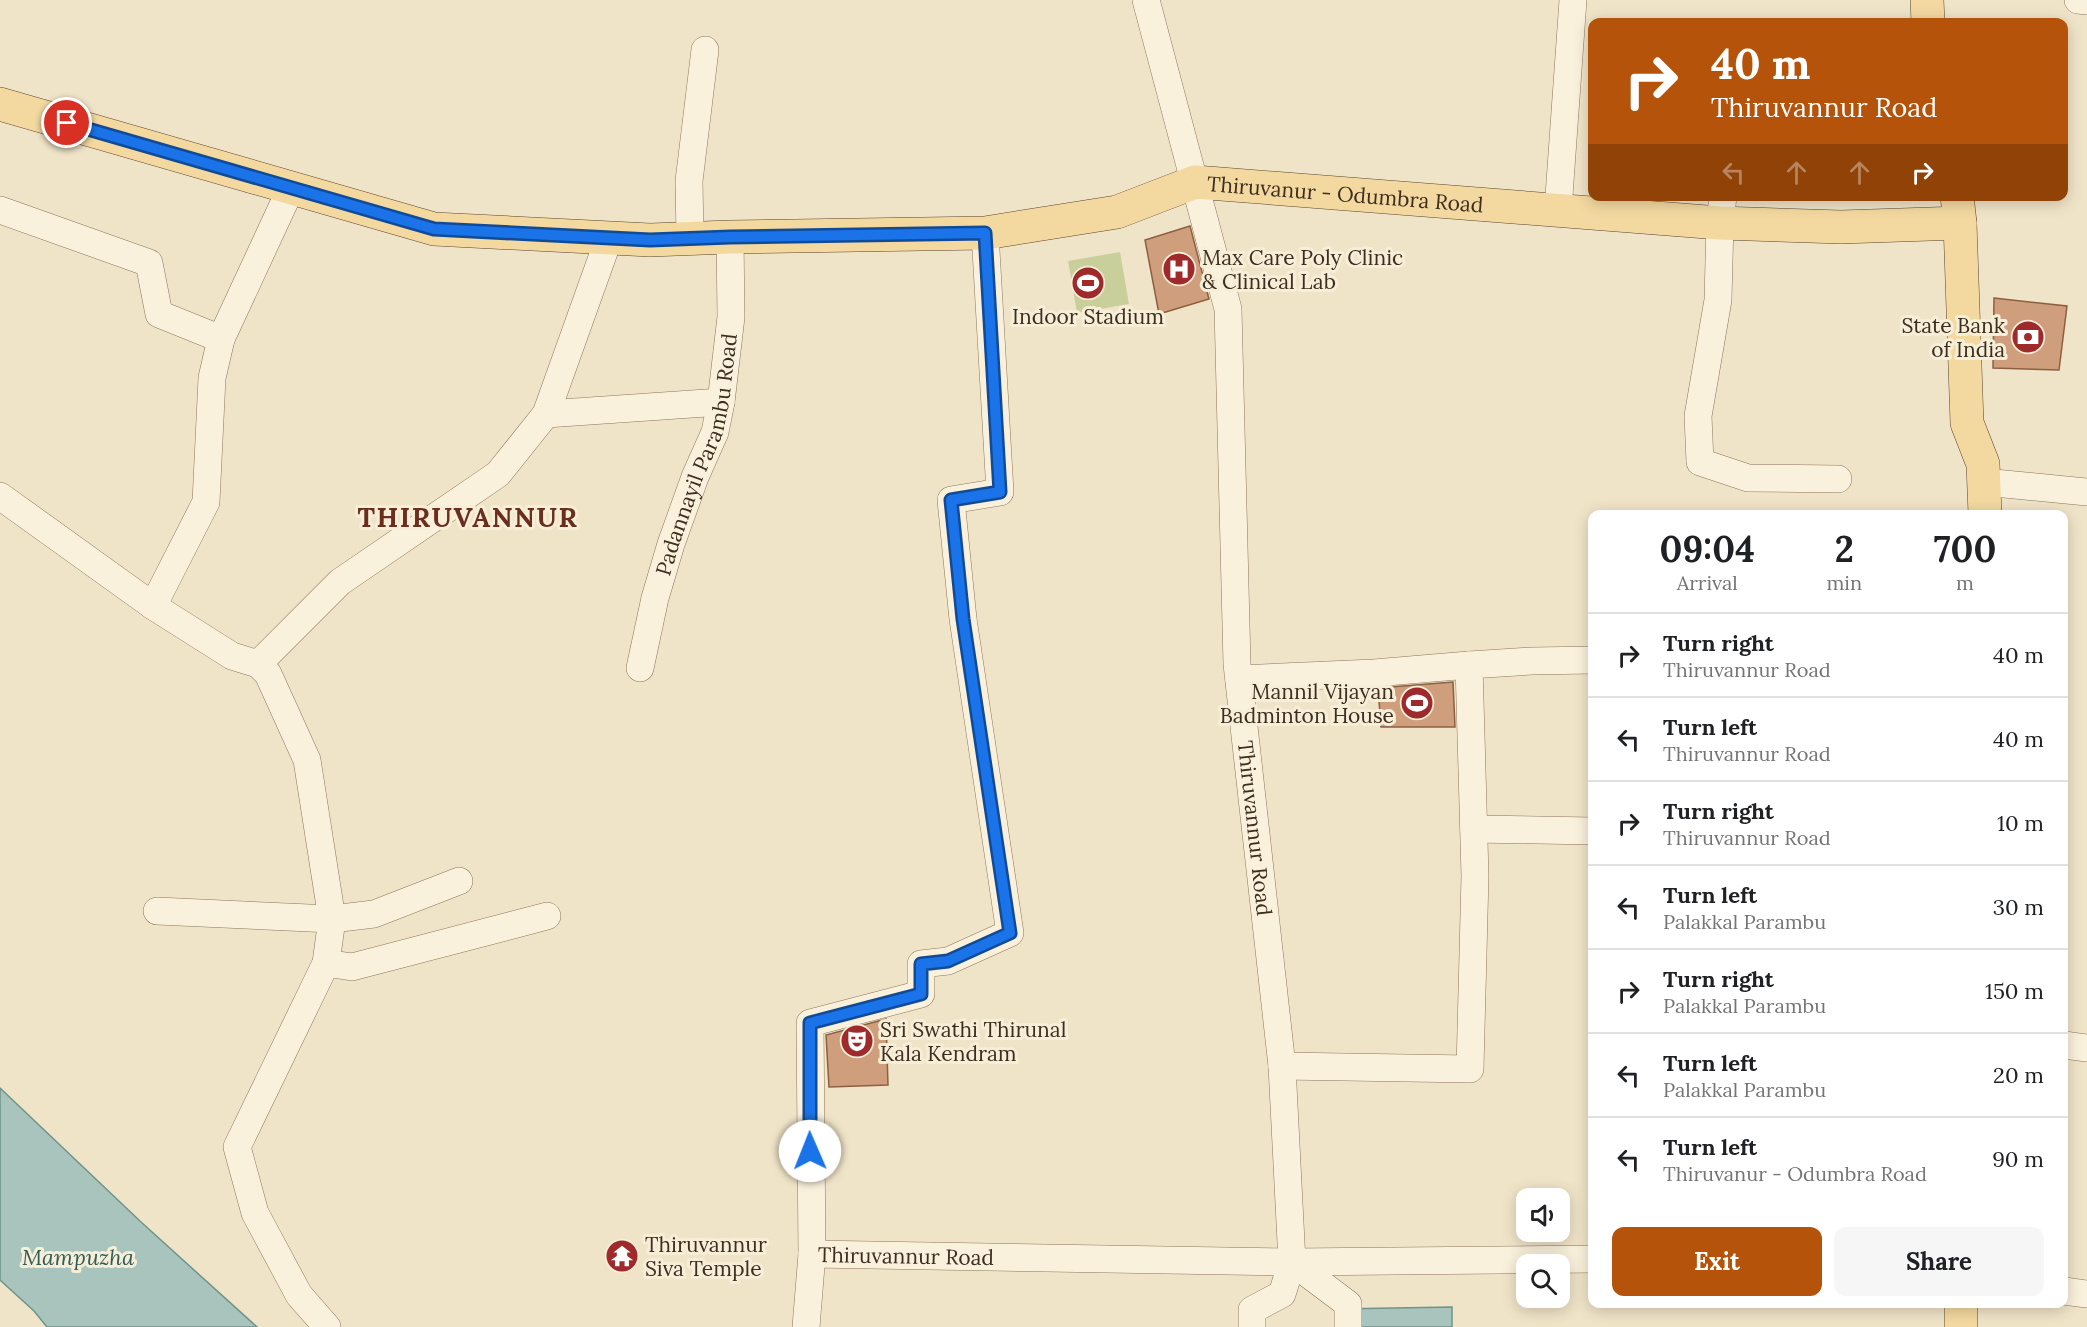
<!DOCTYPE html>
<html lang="en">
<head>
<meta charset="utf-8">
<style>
  :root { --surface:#fff; --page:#f6f6f6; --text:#202124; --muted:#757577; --line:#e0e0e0; --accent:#b45309 }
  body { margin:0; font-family:Lora,serif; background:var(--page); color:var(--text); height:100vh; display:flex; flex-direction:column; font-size:22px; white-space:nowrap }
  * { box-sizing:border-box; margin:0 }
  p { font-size:20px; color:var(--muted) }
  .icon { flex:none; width:33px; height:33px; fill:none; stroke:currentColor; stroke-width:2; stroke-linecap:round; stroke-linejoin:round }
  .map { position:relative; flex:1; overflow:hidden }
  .side { position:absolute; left:1588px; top:510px; width:480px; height:798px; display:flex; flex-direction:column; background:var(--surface); border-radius:12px; box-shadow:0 3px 15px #0003 }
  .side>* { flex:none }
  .hud { position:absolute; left:1588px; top:18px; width:480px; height:183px; border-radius:12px; box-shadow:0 3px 15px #0003; background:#b45309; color:#fff; overflow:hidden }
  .fabs { position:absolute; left:1516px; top:1188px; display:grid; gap:12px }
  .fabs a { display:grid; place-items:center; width:54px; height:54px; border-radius:12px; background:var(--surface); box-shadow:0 3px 15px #0003; font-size:30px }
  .pin { position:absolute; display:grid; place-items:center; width:51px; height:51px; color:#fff; margin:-26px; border:3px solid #fff; border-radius:50%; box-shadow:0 2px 6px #0007 }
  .me { position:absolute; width:66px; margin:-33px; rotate:359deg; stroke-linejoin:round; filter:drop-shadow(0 0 4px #0008) }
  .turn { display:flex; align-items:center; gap:21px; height:126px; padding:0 24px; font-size:27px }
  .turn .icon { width:78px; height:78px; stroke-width:2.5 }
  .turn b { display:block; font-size:42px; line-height:51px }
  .lanes { display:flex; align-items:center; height:57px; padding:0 24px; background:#0003; justify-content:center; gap:30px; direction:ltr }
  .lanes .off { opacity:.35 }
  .eta { display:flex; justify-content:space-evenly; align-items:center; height:102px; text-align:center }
  .eta b { font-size:36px; font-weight:700; line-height:42px }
  .primary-button { display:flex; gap:12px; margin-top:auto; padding:12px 24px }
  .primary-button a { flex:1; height:69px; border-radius:12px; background:var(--accent); color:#fff; font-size:24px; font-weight:700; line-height:69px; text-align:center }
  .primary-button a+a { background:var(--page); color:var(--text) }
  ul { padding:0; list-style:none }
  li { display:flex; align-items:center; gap:18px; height:84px; padding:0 24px; border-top:2px solid var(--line) }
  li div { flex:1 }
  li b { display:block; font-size:22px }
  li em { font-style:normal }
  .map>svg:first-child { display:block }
  .green { fill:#c9cf9b }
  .water { fill:#a9c4bc; stroke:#6f938a; stroke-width:1.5 }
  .building { fill:#cf9f7d; stroke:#8d5f41; stroke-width:1.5 }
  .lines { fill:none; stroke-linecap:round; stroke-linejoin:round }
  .minor-casing { stroke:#8d765c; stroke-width:28 }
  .major-casing { stroke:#5b4430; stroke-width:34 }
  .minor { stroke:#faf1dc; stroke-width:27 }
  .major { stroke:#f3d9a0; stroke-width:33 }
  .route-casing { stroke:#114b97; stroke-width:15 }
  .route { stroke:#1a73e8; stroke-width:10 }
  .labels { text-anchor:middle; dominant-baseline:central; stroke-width:6; stroke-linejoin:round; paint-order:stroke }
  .street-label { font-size:21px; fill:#3d2e20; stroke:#f7eed8 }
  .poi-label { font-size:21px; fill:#3d2e20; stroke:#f7eed8; text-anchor:start }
  .water-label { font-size:22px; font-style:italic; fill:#2f5d5a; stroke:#f7eed8 }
  .district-label { font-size:27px; font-weight:bold; letter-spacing:1.5px; fill:#6b2e1e; stroke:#f7eed8 }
</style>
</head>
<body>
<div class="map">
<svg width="2087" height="1327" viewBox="0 0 2087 1327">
  <rect width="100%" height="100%" fill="#f0e4c8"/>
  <polygon class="green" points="1120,252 1129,304 1077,313 1068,261"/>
  <g class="water">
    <polygon points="0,1088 141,1222 257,1327 47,1327 34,1311 0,1280"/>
    <polygon points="1452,1307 1452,1327 1337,1327 1337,1309"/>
  </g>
  <g class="building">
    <polygon points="1190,226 1209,299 1159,314 1145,240"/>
    <polygon points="1994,298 2067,306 2059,370 1993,368"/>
    <polygon points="1453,682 1455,727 1381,727 1378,688"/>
    <polygon points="886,1019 888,1085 829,1087 826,1035"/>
  </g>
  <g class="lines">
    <g class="minor-casing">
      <g id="minor">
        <path id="s1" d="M1146,0L1228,309L1237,664L1282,1066L1292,1262L1282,1294L1252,1310V1327"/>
        <polyline points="2078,0 2087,1"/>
        <polyline points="1723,196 1720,223 1718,300 1698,416 1700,462 1748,478 1838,479"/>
        <polyline points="0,210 149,263 159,314 221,339"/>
        <polyline points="1558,210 1573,0"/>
        <polyline points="690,239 689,181 705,50"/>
        <polyline points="546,414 609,238"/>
        <polyline points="1984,482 2087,492"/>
        <polyline points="0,496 153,606 232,656 258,664 268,674 307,760 332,919 326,963 237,1147 255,1213 299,1295 327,1327"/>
        <polyline points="153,606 206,502 212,378 221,339 291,188"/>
        <polyline points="258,664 340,582 498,474 546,414 721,402"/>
        <polyline points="1469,665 1532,661 1593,660"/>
        <path id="s2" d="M640,668L655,598L671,544L695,477L715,432L721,402L731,317L730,237"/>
        <polyline points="1239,679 1374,673 1469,665 1475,876 1470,1069 1282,1066"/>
        <polyline points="1474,829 1593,831"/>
        <polyline points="157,911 332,919 374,914 459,881"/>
        <polyline points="326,963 352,967 547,916"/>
        <polyline points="2064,1045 2087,1048"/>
        <path id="s3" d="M812,1254L1292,1262L1593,1259"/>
        <polyline points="1292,1262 1348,1304 1348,1327"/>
        <polyline points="2064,1291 2087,1294"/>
        <polyline points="806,1327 812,1254 810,1023 921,994 921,964 948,961 1010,933 963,619 951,500 1000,492 985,233"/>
      </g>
    </g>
    <g class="major-casing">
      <g id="major">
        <polyline points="1927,0 1928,22"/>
        <path id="s4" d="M0,104L434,229L650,240L730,237L985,233L1117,212L1195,182L1720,223L1841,227L1960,223"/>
        <polyline points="1957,196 1960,223 1967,423 1983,464 1985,514"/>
        <polyline points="1961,1304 1961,1327"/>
      </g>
    </g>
    <use href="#minor" class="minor"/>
    <use href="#major" class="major"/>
  </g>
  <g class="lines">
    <g class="route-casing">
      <polyline id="route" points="67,123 434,229 650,240 730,237 985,233 1000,492 951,500 963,619 1010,933 948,961 921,964 921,994 810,1023 810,1151"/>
    </g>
    <use href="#route" class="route"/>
  </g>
  <defs>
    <g id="hospital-disc" transform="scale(1.725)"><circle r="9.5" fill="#9e2a2b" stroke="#f7eed8"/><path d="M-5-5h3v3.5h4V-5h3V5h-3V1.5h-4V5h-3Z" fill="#fff"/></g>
    <g id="stadium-disc" transform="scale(1.725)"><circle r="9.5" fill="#9e2a2b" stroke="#f7eed8"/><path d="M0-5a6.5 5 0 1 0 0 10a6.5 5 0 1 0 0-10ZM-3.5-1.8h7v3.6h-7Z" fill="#fff"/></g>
    <g id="bank-disc" transform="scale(1.725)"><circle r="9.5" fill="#9e2a2b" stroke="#f7eed8"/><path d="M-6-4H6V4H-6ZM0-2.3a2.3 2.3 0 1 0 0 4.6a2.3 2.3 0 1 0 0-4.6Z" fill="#fff"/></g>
    <g id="theatre-disc" transform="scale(1.725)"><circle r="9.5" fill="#9e2a2b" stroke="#f7eed8"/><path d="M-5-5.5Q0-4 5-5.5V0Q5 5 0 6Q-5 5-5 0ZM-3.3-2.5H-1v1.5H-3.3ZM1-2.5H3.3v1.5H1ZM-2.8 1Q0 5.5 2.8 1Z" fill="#fff"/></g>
    <g id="temple-disc" transform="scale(1.725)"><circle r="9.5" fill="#9e2a2b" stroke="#f7eed8"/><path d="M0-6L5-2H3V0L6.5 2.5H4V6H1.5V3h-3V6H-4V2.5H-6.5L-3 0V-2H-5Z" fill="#fff"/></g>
  </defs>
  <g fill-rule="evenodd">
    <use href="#hospital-disc" x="1179" y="269"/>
    <use href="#stadium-disc" x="1088" y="283"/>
    <use href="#bank-disc" x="2028" y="337"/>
    <use href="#stadium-disc" x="1417" y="703"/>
    <use href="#theatre-disc" x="857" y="1041"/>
    <use href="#temple-disc" x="622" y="1256"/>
  </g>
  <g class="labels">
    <g class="street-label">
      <text stroke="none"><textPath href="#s4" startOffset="1371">Thiruvanur - Odumbra Road</textPath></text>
      <text stroke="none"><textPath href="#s2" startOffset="222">Padannayil Parambu Road</textPath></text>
      <text stroke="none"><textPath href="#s1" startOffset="840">Thiruvannur Road</textPath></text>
      <text stroke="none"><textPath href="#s3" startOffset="94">Thiruvannur Road</textPath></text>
    </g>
    <g class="poi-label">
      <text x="1202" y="257">Max Care Poly Clinic<tspan x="1202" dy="24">&amp; Clinical Lab</tspan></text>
      <text x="1088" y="316" text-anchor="middle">Indoor Stadium</text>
      <text x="2005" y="325" text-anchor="end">State Bank<tspan x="2005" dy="24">of India</tspan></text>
      <text x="1394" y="691" text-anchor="end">Mannil Vijayan<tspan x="1394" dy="24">Badminton House</tspan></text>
      <text x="880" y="1029">Sri Swathi Thirunal<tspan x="880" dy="24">Kala Kendram</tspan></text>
      <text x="645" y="1244">Thiruvannur<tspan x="645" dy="24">Siva Temple</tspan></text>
    </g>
    <g class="water-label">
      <text x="78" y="1257">Mampuzha</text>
    </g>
    <g class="district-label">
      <text x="468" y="517">THIRUVANNUR</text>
    </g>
  </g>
</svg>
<div class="fabs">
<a><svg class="icon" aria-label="sound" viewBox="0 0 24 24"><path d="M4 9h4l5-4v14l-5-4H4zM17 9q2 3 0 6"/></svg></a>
<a><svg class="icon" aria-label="search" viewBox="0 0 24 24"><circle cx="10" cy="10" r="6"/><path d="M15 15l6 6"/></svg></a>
</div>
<div class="pin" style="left:67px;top:123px;background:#d93025"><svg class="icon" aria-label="arrive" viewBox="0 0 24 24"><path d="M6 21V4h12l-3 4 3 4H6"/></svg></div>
<svg class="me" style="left:810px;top:1151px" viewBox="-20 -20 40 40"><circle r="19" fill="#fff"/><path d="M0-13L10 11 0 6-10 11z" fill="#1a73e8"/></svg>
<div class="hud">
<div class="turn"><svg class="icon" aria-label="right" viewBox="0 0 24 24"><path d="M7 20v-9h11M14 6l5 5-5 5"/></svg><div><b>40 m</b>Thiruvannur Road</div></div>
<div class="lanes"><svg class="icon off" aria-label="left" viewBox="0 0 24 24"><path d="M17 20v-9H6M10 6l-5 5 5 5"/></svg><svg class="icon off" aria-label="ahead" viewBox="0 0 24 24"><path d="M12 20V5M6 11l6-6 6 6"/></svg><svg class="icon off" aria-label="ahead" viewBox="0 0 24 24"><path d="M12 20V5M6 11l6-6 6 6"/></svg><svg class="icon" aria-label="right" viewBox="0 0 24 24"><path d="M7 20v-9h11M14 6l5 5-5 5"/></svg></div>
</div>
<section class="side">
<div class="eta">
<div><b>09:04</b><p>Arrival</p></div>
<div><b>2</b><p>min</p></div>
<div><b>700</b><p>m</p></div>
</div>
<ul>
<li><svg class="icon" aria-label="right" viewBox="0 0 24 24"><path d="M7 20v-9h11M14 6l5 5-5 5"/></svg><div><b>Turn right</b><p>Thiruvannur Road</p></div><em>40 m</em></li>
<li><svg class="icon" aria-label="left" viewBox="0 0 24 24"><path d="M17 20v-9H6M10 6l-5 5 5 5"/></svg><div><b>Turn left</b><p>Thiruvannur Road</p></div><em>40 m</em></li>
<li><svg class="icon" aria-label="right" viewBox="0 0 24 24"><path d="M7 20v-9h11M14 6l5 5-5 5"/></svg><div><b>Turn right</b><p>Thiruvannur Road</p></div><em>10 m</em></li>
<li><svg class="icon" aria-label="left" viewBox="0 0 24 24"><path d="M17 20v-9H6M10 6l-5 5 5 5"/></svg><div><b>Turn left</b><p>Palakkal Parambu</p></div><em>30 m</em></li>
<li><svg class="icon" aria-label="right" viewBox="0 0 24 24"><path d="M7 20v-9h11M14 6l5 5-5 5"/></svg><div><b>Turn right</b><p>Palakkal Parambu</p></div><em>150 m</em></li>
<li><svg class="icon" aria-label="left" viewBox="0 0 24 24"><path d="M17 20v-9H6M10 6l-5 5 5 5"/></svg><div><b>Turn left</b><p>Palakkal Parambu</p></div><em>20 m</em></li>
<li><svg class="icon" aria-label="left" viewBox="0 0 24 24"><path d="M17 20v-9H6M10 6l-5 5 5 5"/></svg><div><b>Turn left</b><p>Thiruvanur - Odumbra Road</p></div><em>90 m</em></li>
</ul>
<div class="primary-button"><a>Exit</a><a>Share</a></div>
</section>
</div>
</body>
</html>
